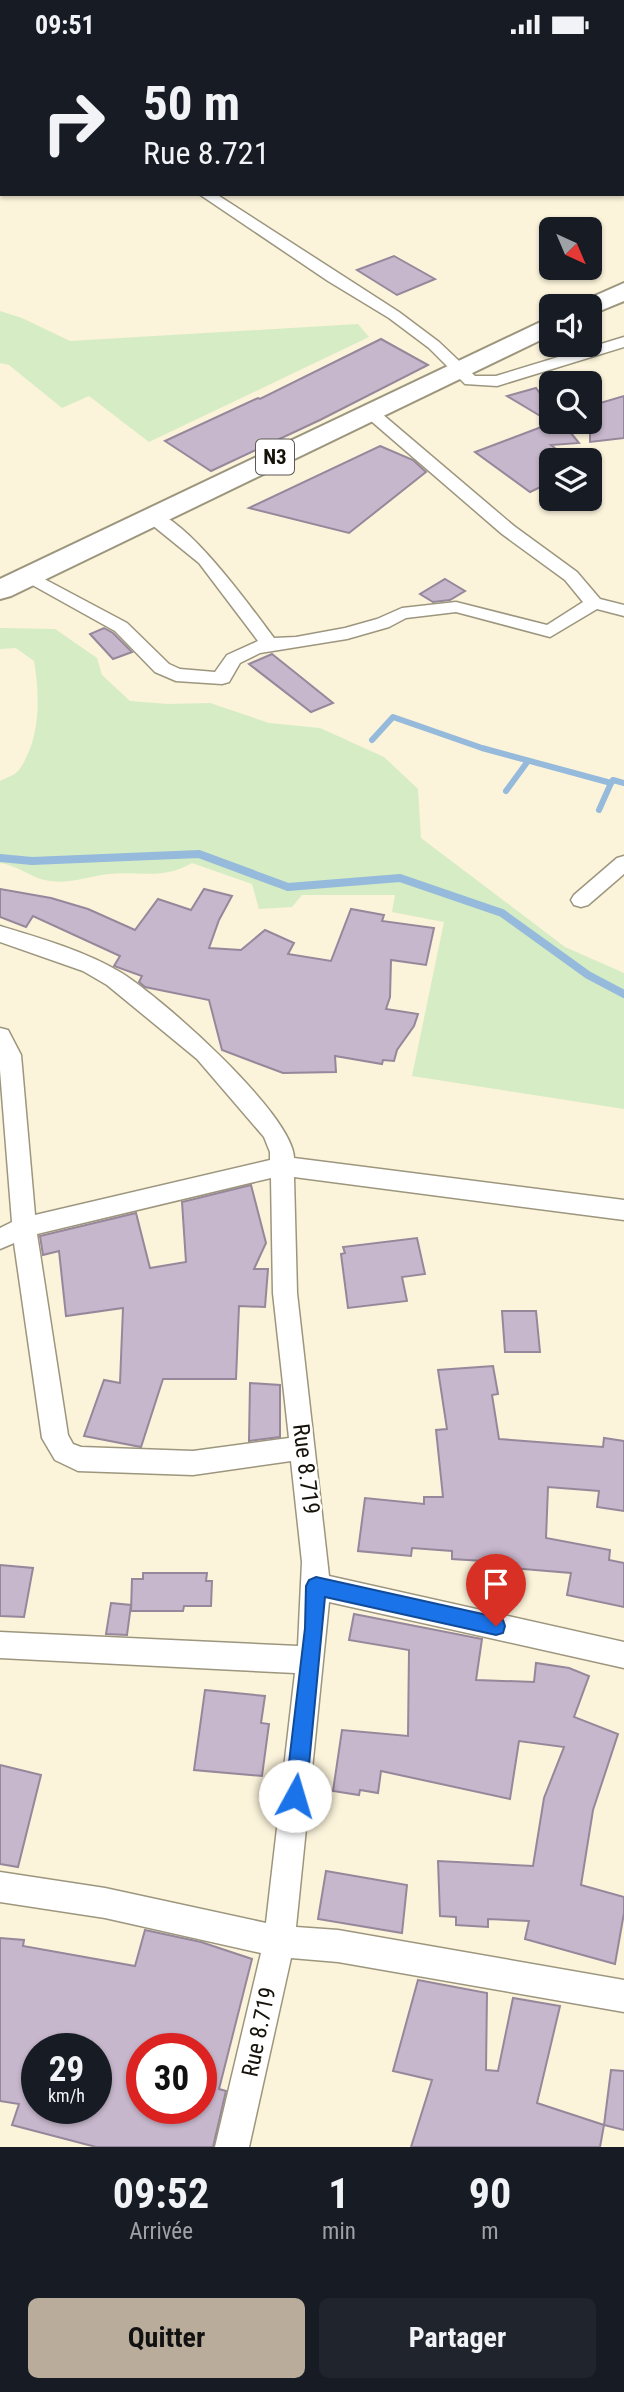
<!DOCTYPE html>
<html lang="fr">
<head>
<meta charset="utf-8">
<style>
  :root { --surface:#171b24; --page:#20242c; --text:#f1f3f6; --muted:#9ea1a6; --accent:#b9ac9b }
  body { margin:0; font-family:"Roboto Condensed",sans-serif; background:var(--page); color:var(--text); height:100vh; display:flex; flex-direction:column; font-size:26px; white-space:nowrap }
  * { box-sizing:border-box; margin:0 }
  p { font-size:23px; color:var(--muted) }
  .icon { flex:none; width:38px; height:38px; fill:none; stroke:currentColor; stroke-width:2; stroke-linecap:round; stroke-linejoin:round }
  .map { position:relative; height:2098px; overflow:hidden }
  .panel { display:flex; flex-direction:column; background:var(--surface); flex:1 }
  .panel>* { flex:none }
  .hud { position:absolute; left:0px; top:0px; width:625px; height:147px; box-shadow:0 2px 5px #0004; background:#171b24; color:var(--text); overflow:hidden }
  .needle { width:46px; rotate:136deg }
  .buttons { position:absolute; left:539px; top:168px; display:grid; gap:14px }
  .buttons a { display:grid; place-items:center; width:63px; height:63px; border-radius:10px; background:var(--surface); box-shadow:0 2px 5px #0004; font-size:35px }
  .speed { position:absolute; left:21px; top:1984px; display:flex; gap:14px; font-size:35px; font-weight:700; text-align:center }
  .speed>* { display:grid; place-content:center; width:91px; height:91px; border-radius:50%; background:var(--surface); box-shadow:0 2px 5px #0004; line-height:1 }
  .speed small { font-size:18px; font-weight:400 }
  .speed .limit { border:10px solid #d22; background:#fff; color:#111 }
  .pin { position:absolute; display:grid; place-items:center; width:60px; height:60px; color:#fff; margin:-72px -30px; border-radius:50% 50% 50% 0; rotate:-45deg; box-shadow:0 0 7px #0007 }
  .pin .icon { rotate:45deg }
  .me { position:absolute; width:77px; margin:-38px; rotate:6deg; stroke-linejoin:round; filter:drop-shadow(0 0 5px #0008) }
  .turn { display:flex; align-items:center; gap:24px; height:147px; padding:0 28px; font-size:32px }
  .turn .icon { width:91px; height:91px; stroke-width:2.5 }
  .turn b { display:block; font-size:49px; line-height:60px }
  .eta { display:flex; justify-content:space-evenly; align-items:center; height:119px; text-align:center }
  .eta b { font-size:42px; font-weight:700; line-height:49px }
  .primary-button { display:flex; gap:14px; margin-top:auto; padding:14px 28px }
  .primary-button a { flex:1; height:80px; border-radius:10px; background:var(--accent); color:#111; font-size:28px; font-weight:700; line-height:80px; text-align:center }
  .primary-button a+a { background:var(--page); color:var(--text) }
  .status { display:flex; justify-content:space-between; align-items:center; height:49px; padding:0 35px; background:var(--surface); direction:ltr }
  .status svg { height:19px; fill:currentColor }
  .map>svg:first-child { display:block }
  .green { fill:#d6ecc5 }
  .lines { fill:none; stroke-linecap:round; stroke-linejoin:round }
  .stream-far1 { stroke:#95badb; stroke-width:6 }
  .stream { stroke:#95badb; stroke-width:8 }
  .building { fill:#c7b7cc; stroke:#96879b; stroke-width:2; fill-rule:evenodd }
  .street-casing { stroke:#9d967e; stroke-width:3 }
  .highway-casing { stroke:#9d967e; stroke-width:4 }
  .street { fill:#fff; fill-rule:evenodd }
  .highway { fill:#fff; fill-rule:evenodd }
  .route { fill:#1a73e8; stroke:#114b97; stroke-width:2 }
  .labels { text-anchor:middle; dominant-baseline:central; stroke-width:5; stroke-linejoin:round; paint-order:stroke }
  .shield { fill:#fff; stroke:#5b5954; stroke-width:2 }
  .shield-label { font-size:21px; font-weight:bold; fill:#15120a }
  .street-label { font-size:23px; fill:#15120a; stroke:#fff }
</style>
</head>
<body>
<div class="status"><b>09:51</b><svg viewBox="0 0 49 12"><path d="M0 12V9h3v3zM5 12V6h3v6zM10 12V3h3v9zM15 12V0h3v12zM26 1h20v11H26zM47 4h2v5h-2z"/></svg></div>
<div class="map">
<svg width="624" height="2098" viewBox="0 0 624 2098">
  <rect width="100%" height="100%" fill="#fbf3da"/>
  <g class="green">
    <polygon points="0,262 22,269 70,292 358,275 369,288 149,393 89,347 62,359 9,316 0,314"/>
    <path d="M0,579L55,580L97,609L102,626L130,652L168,655L210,654L269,674L320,679L384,708L418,740L421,789L565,898L624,924V1060L412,1027L444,873L392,863L395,846H302L292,858L259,860L252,835L192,814C163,831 140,822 109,825C90,827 69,835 50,832C32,830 18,816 0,814V732C6,729 15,726 19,721C41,690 40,647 34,612L16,599L0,600Z"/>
  </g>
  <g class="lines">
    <g class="stream-far1">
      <polyline points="372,691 393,668 482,699 611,734 613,731 624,734"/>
      <polyline points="506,742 528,712"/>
      <polyline points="599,761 611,734"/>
    </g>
    <polyline class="stream" points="0,809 32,812 199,805 288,838 400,829 502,864 588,926 624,945"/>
  </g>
  <g class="building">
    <polygon points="394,207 435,230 397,246 357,221"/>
    <polygon points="381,290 428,316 320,371 211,422 165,392 258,349 260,350"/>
    <polygon points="536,339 551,359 551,373 562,373 579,394 551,396 570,411 551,411 551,433 530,443 475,403 552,374 507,347"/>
    <polygon points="624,347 624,389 590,393 590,357"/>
    <polygon points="380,397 413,411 426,423 349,484 249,459"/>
    <polygon points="445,530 465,542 450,551 433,553 420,545"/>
    <polygon points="104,579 113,584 132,603 113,610 90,585"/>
    <polygon points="272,605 292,621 333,654 311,663 249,615"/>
    <polygon points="0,840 51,849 88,860 135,881 158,850 191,861 204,840 232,847 219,871 209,899 241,901 265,881 294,894 288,905 331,912 351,860 384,866 382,872 434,879 426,916 391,911 390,948 386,960 418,965 414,977 397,1001 394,1012 383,1011 382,1015 335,1007 336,1023 283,1024 222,1001 209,951 145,938 139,933 142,927 114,917 120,907 33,867 26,878 0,868"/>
    <polygon points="251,1136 266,1194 254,1220 268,1220 265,1258 239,1257 236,1330 163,1330 141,1398 84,1387 104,1331 120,1334 123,1259 66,1267 59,1202 43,1206 40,1187 136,1164 150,1219 186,1213 182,1153"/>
    <polygon points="417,1189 425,1225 402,1228 407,1252 348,1259 341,1205 345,1204 343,1198"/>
    <polygon points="502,1262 536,1262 540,1303 505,1303"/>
    <polygon points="493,1317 498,1345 492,1346 499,1390 603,1398 604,1389 624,1392 624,1462 597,1458 599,1442 548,1438 546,1489 610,1501 609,1511 624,1514 624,1558 567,1546 571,1524 499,1518 499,1513 452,1510 452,1502 412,1499 411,1507 358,1502 365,1449 424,1455 424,1448 443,1448 436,1381 447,1380 438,1321"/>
    <polygon points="250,1334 280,1336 280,1388 249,1392"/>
    <polygon points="0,1516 33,1519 24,1568 0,1567"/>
    <polygon points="143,1524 207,1524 206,1532 212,1532 211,1557 184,1557 183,1562 131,1562 132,1530 143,1530"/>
    <polygon points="111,1554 131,1556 127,1586 106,1585"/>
    <polygon points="354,1565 482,1590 476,1631 534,1633 536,1614 569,1619 589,1627 574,1668 618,1685 593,1761 581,1836 624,1848 624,1864 615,1915 525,1890 529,1872 488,1870 488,1878 456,1876 456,1868 440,1867 438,1812 533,1817 544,1749 564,1698 519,1692 510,1750 381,1722 378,1744 360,1741 359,1746 333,1742 342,1681 408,1687 409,1601 349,1591"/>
    <polygon points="205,1641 265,1647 261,1674 269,1675 262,1727 194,1721"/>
    <polygon points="0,1716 41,1726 18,1818 0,1815"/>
    <polygon points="326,1822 407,1836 402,1884 318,1870"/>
    <path d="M145,1881L201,1893L252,1910L219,2040L226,2042L213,2098H96L12,2076L19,2055L0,2052V1889L24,1891L23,1897L135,1917ZM37,2000H96V2060H37ZM142,2000H201V2060H142Z"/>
    <polygon points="418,1931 487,1944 486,2021 498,2022 513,1949 560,1957 537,2054 604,2076 600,2098 411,2098 432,2031 393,2022"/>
    <polygon points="611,2021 624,2022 624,2081 604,2076"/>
  </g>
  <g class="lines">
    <g class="street-casing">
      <g id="street">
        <polygon points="209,0 226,0 208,2"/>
        <polygon points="562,0 578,0 561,2"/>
        <polygon points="0,3 2,4 2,12 0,11"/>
        <rect x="0" y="111" width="2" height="8"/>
        <polygon points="199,145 216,145 399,263 439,293 475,327 496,327 624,288 624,298 497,337 465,335 429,299 389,269 328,232"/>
        <path d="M369,357L375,359L514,477L577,523L600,550L624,556V567L597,560L550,588L456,563L406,569L389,578L347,590L260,604L240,614L229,633L222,635L176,632L155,623L115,582L18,528L21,524H33L127,574L169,615L180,620L215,623L227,606L258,592L199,514L146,471L143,467L146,463C178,455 255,564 274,589L296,588L345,579L377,570L402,559L456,553L547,576L583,553L565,531L502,485L363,365L361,362L363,359Z"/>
        <polygon points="624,807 624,825 588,856 581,858 574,856 571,851 574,846 617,809"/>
        <path d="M0,877C40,889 85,902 120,923C160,947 293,1065 294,1109L624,1151V1171L294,1128L297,1244L329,1527L624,1593V1619L329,1553L296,1878L338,1881L624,1931V1963L338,1913L291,1909L249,2098H215L261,1904L105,1869L0,1853V1823L105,1839L266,1874L295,1624L0,1609V1583L298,1597L302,1513L291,1412L193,1426L78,1422L55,1411L42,1389L14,1194L0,1200V1179L12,1173L0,1021V979L8,981L21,1006L35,1166L270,1111V1103L264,1088L197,1010L107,936L83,922L0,893ZM271,1129L273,1244L289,1389L193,1402L81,1398L73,1395L68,1386L37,1185Z"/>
      </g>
    </g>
    <g class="highway-casing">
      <g id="highway">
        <polygon points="624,234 624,252 590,266 590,257 578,257 581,253"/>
        <polygon points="551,268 551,286 11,547 0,550 0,530"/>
      </g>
    </g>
    <use href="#street" class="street"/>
    <use href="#highway" class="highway"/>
  </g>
  <polygon class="route" points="316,1528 496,1568 503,1571 505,1577 503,1584 496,1586 325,1548 306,1747 303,1755 295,1758 288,1755 285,1747 305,1579 306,1537 309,1531"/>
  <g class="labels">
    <rect class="shield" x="256" y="390.5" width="38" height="35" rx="5"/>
    <g class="shield-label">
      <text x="275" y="408">N3</text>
    </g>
    <g class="street-label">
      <text transform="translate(306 1420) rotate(83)">Rue 8.719</text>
      <text transform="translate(259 1983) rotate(-78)">Rue 8.719</text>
    </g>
  </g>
</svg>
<div class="buttons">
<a><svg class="needle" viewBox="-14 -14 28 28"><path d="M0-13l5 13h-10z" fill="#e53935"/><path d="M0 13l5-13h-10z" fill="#9ea1a6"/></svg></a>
<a><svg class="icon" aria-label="sound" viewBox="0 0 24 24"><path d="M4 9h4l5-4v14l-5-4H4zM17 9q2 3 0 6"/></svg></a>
<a><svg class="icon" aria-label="search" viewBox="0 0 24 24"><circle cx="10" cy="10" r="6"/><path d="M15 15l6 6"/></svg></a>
<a><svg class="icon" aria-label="layers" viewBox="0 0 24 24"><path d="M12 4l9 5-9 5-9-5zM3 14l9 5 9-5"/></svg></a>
</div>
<div class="speed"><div>29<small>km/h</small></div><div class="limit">30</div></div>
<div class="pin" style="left:496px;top:1577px;background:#d93025"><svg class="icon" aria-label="arrive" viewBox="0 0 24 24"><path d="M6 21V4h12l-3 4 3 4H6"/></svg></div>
<svg class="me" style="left:295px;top:1747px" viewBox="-20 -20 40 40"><circle r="19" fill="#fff"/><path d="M0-13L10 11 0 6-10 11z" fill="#1a73e8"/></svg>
<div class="hud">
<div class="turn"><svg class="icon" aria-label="right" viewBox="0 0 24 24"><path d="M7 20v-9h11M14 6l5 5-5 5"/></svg><div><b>50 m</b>Rue 8.721</div></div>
</div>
</div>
<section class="panel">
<div class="eta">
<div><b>09:52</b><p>Arrivée</p></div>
<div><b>1</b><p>min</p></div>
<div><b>90</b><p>m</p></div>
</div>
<div class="primary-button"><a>Quitter</a><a>Partager</a></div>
</section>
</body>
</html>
